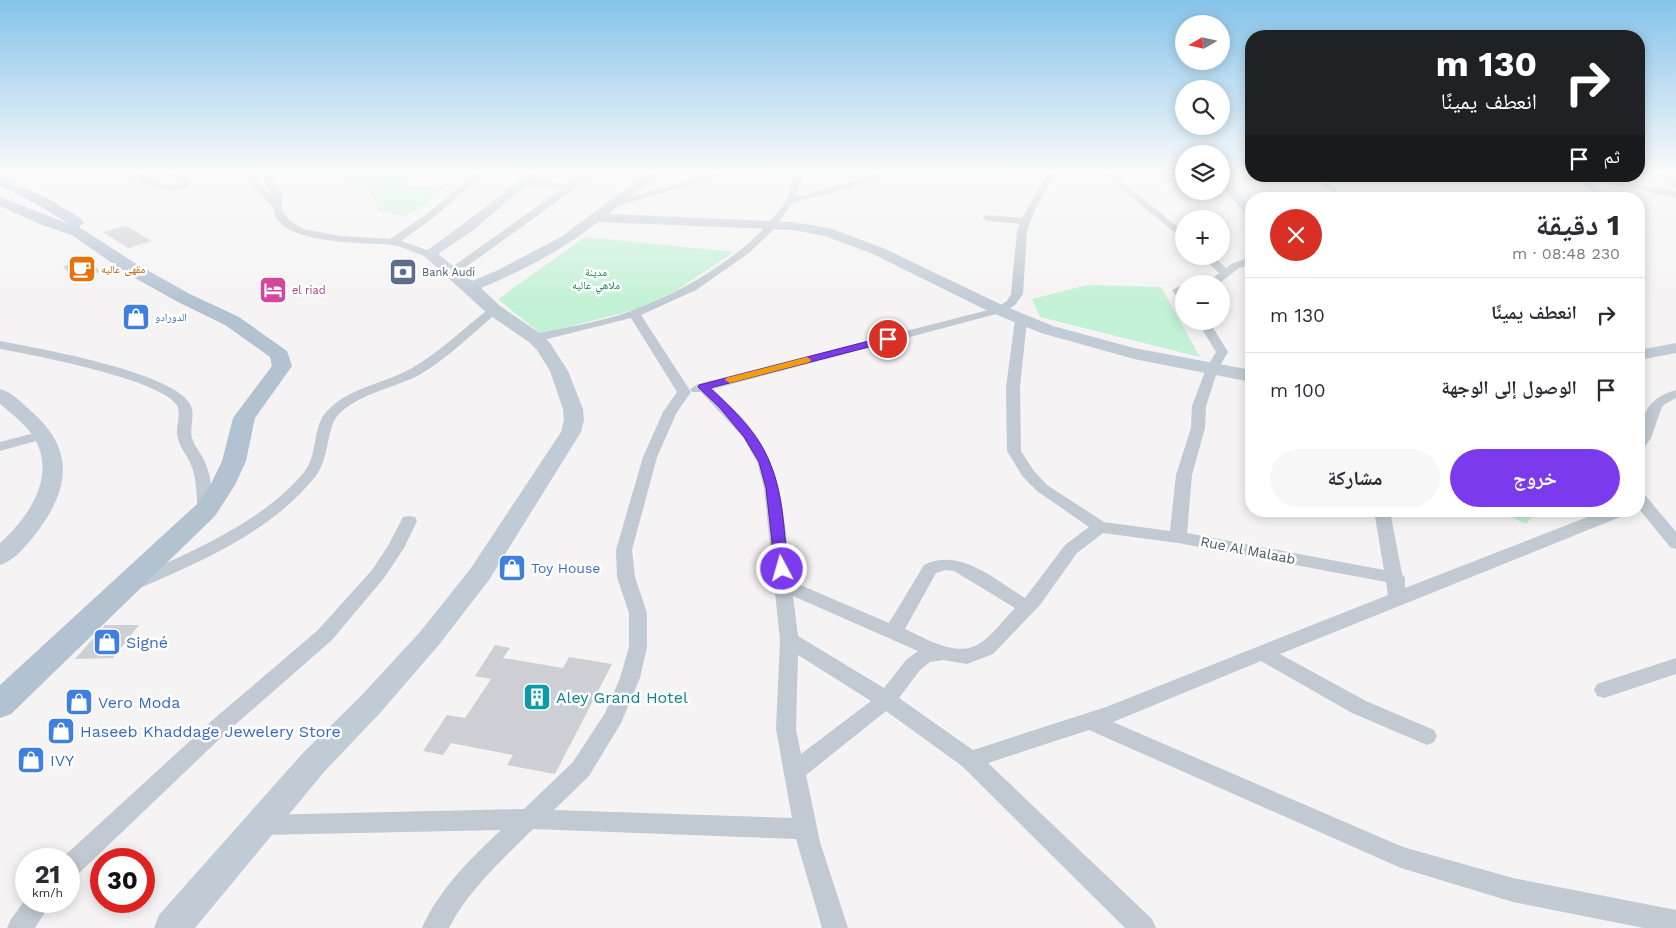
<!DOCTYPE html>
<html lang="ar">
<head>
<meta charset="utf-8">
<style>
  :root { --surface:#fff; --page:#f7f7f7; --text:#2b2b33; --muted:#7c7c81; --line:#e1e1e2; --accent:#7c3aed }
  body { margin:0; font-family:"Work Sans","Noto Naskh Arabic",sans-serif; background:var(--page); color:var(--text); direction:rtl; height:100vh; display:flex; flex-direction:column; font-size:19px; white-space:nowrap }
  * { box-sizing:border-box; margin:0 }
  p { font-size:16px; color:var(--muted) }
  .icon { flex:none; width:28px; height:28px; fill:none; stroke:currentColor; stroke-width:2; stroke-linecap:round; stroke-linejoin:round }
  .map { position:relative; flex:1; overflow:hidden; direction:ltr }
  .sheet { position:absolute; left:1245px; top:192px; width:400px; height:325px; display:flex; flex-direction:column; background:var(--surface); border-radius:20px; box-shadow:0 2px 12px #0003; direction:rtl }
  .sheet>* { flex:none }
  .hud { position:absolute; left:1245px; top:30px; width:400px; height:152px; border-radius:20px; box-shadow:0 2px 12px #0003; direction:rtl; background:#202124; color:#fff; overflow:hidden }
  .needle { width:32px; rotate:261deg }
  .fabs { position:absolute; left:1175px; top:15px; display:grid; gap:10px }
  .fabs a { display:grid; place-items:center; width:55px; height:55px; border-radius:50%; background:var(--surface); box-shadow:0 2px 12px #0003; font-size:25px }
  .speed { position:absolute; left:15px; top:848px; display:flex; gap:10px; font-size:25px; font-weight:700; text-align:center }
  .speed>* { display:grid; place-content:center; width:65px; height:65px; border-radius:50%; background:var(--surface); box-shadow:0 2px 12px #0003; line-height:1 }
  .speed small { font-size:12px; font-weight:400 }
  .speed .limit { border:8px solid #d22; background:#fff; color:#111 }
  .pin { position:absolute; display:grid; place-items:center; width:42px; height:42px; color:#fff; margin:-21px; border:2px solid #fff; border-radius:50%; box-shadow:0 1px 5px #0007 }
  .me { position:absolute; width:55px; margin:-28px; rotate:354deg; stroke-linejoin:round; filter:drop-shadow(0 0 4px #0008) }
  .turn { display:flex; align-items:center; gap:18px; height:105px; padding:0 25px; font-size:22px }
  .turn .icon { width:65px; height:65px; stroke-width:2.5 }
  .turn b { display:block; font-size:35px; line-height:42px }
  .then { display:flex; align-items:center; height:48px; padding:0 25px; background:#0003; gap:10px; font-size:19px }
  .round { display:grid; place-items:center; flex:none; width:52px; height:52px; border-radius:26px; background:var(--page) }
  .headline { display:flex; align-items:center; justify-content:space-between; height:85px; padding:0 25px }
  h1 { font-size:30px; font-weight:700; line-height:38px }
  .primary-button { display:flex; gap:10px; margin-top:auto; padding:10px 25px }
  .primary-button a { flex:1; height:58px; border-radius:30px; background:var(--accent); color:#fff; font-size:20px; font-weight:700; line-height:58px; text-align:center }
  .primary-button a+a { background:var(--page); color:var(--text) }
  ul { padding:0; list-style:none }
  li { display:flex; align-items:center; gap:15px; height:75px; padding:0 25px; border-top:1px solid var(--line) }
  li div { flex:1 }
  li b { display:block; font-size:19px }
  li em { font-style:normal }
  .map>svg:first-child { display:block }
  .green { fill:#c3f1d5 }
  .building { fill:#cdcfd5 }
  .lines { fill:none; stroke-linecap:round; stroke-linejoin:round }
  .street { fill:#c1cad2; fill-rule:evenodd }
  .secondary { fill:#c1cbd6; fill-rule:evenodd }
  .primary { fill:#b3c2d1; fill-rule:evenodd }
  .route { fill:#7c3aed; stroke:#51269a }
  .slow { fill:#f59e0b }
  .labels { text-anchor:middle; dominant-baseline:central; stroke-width:5; stroke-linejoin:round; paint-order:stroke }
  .far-food-label { font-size:11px; fill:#c56008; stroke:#fff; text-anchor:start }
  .far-service-label { font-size:11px; fill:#4e5e75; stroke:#fff; text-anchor:start }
  .far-park-label { font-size:11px; fill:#17864f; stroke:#fff }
  .far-hotel-label { font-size:11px; fill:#b23c85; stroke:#fff; text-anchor:start }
  .far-shop-label { font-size:11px; fill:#366cbe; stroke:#fff; text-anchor:start }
  .street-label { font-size:14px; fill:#4a5661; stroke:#fff }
  .shop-label { font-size:14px; fill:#366cbe; stroke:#fff; text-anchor:start }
  .near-shop-label { font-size:16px; fill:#366cbe; stroke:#fff; text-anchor:start }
  .near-culture-label { font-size:16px; fill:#0d838f; stroke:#fff; text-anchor:start }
</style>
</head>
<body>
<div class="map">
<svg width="1676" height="928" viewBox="0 0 1676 928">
  <rect width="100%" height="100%" fill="#f5f3f3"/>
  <g class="green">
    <path d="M341,173H426L418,176L407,186L444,187L419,209L403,216L378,211C373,188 361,184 340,175Z"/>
    <polygon points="585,237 734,252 677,290 638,309 541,334 498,299"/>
    <polygon points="1087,285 1161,287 1200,357 1040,317 1032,299"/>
    <polygon points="1498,511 1537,511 1526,524"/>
  </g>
  <g class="building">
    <polygon points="126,226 152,241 128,248 103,232"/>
    <polygon points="90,259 100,272 73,279 63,266"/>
    <polygon points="105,625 139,625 113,658 75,659"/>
    <polygon points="495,645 510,648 503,658 563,668 569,657 612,664 555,774 507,765 513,755 451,743 443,755 423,751 447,715 465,718 491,679 475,676"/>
  </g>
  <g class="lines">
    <g class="street">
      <path d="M129,173C147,171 162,192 180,183L166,173C175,172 185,176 190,184C174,199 143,186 129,173Z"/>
      <path d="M240,173H249L272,196L260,173H268L282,194V211L290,221L304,229L340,236L390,239L427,214L476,173H485L433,218L401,241L433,252L434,254L429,257C416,254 405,247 392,245C365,242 275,246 273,207Z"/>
      <polygon points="582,173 591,173 573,190 456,274 448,274 447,272 448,270 563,188 525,185 522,184 522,180 568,184"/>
      <polygon points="720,173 733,173 613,207 610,208 605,205 607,203"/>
      <path d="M796,173H804L796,197L855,181L873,173H883L861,185L793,203L770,233L749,253L696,290L641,315L691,392L677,412L657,457L632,550L635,577L647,613V647L640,678L621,723L589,776L554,810L792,818L776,729L780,640L764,488L757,462L743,437L701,392H692L690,389L698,384L996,308L1007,301L1011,294L1017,231L1020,224L987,221L982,218L987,215L1022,218L1048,173H1056L1035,210L1027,231L1023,294L1015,305L1004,312L713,389C727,403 744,417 755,434C785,477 785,531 791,581L889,623L924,565C960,547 995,580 1025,598L1065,545L1089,527L1037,491L1023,477L1007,451L1006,387L1015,320L1021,316L1027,320L1020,387L1021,451L1034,471L1047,485L1104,522L1170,531L1176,475L1191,428L1192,406L1206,369L1216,352L1197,321H1209L1228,352L1218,369L1206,406L1205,428L1192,475L1187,533L1384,570L1374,511H1390L1402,574L1405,578V588L1603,511H1627L1625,515L1280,654L1366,701L1434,730L1437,736L1434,742L1427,745L1420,742L1352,713L1261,661L1113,722L1403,847L1513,878L1676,910V928H1644L1513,902L1401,868L1089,730L988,763L1152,919L1156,928H1125L962,766L886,711L806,775L820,842L848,928H822L796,839L533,829C503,859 468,890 449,928H422C439,889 471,858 501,830L261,835L253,832L250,825L253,818L261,815L524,809L573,762L605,713L620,678L629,647V613L617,577L616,550L643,457L663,412L677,392L631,318L535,342L529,338L531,335C562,328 602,322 631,311C687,290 752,252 785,202C790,193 792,182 796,173ZM1103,533L1178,543L1386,582L1388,595L1106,707L973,750L899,698L920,670L930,662L943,660L967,664L993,654L1040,605L1077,553ZM945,570L954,571L1015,608C1004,619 992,636 979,644C956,658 925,638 905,629L936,573ZM793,596L918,651L906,660L884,688L798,636ZM798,655L871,701L801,754L796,729Z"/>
      <polygon points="1102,173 1111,173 1184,232 1184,240"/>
      <polygon points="1652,173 1661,173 1676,182 1676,189"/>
      <polygon points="1315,176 1324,176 1346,199 1337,199"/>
      <polygon points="1570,176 1600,176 1676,192 1676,198 1583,178 1615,199 1604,199"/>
      <polygon points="1221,177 1224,178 1251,208 1251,217 1248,216 1221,186"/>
      <polygon points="1201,256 1213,256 1226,268 1231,264 1251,257 1251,264 1239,268 1221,282 1196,284 1197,282 1213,278 1219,273"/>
      <polygon points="1184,284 1184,302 1180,301 1172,290"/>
      <path d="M494,306L500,310L498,312C473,333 449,357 421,374C395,388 360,393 339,414C326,426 330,459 315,477C272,531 202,561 140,588L134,590L128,588L125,584L128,580C187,554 264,522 305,471C319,452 311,424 330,408C352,387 386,383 412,368C440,352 464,328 490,308Z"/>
      <path d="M0,341C37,348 173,372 190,404C196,414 189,427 192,438C195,448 203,455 206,465C212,479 212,495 214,510L212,514L206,515L200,514L198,510C196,495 197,479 191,465C187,454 178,446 177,434C176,426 182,412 176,404C158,379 34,355 0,349Z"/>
      <path d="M1676,390V398L1665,404L1662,407L1651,438L1644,448L1639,449C1639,420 1645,398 1676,390Z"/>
      <polygon points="42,431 47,432 49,435 47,438 0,451 0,442"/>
      <polygon points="1639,494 1645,495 1676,532 1676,549 1670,547 1639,509"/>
      <polygon points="409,516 415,517 417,521 404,548 384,578 332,640 229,730 77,875 69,878 69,859 61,859 215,718 318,630 372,570 388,546 403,517"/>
      <polygon points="1676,658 1676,674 1604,698 1597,696 1594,690 1597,684"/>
      <polygon points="26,899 26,901 52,901 35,928 7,928 11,919"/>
    </g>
    <g class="secondary">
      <path d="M528,173H541L472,231L438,254L472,281L496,271L561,237L647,173H660L608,214L793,222L829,228L883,248L1002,305L1053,326L1134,348L1251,370V382L1134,359L1041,333L990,312L873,254L825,236L793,230L598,222C562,250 522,271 481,288L500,306L541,334L550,343L568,371L583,409L584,420L581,432L489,580L438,646L380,713L324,772L195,928H154L159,915L302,754L360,697L420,632L471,568L561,432L564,420L563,409L550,371L537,350L529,342L488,314L422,254L462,225Z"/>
      <polygon points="1676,343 1676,353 1639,360 1639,350"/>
      <path d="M0,389C12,392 22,403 31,411C77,451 69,491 34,536C25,547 14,561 0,565V543C29,517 58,475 33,436C25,424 12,414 0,404Z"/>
    </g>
    <polygon class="primary" points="0,177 47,198 80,218 84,223 79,227 138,265 190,294 239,317 287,351 292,366 255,418 246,461 235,485 215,516 11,714 0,718 0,685 197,504 211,484 222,461 233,418 272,366 270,357 225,325 178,302 126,273 72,235 42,225 0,206 0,197 69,224 37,204 0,186"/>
  </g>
  <linearGradient id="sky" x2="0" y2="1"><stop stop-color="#85c3ea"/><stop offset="0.57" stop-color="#fafafa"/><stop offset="1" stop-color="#fafafa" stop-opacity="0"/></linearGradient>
  <rect width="1676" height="303" fill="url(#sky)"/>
  <path class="route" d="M888,336L893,339L892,341L710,388C733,409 759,434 770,463C784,496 784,535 788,569L786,573H777L775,569L766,488L759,462L744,437L720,408L698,387L699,385Z"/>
  <polygon class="slow" points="807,357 811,360 810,362 730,383 725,380 726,378"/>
  <defs>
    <g id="cafe-square" transform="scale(1.4375)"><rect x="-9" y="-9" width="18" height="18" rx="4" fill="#e8710a" stroke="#fff"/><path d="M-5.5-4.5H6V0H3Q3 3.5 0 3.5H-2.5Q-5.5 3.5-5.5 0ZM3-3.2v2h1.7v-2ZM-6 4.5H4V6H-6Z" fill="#fff"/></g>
    <g id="bank-square" transform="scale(1.4375)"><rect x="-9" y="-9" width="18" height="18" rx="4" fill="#5c6f8a" stroke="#fff"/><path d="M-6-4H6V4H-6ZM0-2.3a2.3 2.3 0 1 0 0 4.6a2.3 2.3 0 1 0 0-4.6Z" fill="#fff"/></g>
    <g id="hotel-square" transform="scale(1.4375)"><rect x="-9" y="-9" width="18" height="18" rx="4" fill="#d1479c" stroke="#fff"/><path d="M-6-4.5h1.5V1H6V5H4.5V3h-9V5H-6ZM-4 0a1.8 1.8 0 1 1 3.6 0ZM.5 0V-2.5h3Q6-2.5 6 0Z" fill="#fff"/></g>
    <g id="shop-square" transform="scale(1.4375)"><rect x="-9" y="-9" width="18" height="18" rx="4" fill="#3f7fe0" stroke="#fff"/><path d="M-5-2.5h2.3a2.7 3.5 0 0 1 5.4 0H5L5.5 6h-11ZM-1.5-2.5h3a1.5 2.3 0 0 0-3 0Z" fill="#fff"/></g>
    <g id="building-square" transform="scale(1.4375)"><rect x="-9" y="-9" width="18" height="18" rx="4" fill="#0f9aa8" stroke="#fff"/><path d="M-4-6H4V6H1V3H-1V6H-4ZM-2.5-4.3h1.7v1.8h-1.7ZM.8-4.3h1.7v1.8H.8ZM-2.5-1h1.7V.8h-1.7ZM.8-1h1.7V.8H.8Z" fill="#fff"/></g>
  </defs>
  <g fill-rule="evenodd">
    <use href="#cafe-square" x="82" y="269"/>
    <use href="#bank-square" x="403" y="272"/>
    <use href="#hotel-square" x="273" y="290"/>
    <use href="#shop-square" x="136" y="317"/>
    <use href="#shop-square" x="512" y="568"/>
    <use href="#shop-square" x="107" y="642"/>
    <use href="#building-square" x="537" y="697"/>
    <use href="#shop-square" x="79" y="702"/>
    <use href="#shop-square" x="61" y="731"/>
    <use href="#shop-square" x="31" y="760"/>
  </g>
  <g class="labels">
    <g class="far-food-label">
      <text x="101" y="269">مقهى عاليه</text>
    </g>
    <g class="far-service-label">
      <text x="422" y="272">Bank Audi</text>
    </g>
    <g class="far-park-label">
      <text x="596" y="272">مدينة<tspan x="596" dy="13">ملاهي عاليه</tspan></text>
    </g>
    <g class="far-hotel-label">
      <text x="292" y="290">el riad</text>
    </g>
    <g class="far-shop-label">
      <text x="155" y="317">الدورادو</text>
    </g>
    <g class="street-label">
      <text transform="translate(1248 550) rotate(11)">Rue Al Malaab</text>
    </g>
    <g class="shop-label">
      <text x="531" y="568">Toy House</text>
    </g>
    <g class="near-shop-label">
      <text x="126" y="642">Signé</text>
      <text x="98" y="702">Vero Moda</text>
      <text x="80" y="731">Haseeb Khaddage Jewelery Store</text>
      <text x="50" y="760">IVY</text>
    </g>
    <g class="near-culture-label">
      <text x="556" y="697">Aley Grand Hotel</text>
    </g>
  </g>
</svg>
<div class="fabs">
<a><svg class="needle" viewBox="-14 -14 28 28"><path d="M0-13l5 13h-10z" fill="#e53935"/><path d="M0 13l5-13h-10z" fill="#7c7c81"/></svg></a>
<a><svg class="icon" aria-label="search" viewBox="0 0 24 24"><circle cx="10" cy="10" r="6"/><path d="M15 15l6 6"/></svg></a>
<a><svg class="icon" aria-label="layers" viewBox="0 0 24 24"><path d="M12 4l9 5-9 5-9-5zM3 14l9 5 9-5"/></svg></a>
<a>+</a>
<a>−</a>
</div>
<div class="speed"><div>21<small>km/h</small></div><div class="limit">30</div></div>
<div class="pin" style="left:888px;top:339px;background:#d93025"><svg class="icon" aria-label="arrive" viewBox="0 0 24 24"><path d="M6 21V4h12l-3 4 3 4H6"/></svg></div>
<svg class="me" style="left:782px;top:569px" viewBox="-20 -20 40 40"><circle r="17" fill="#7c3aed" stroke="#fff" stroke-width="3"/><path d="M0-11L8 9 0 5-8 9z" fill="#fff"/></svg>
<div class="hud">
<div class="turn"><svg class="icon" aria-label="right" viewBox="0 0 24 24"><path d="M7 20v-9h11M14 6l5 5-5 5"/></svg><div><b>130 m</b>انعطف يمينًا</div></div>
<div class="then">ثم<svg class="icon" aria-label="arrive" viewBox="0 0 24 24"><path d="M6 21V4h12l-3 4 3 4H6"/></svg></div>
</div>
<section class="sheet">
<div class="headline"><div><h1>1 دقيقة</h1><p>230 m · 08:48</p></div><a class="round" style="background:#d93025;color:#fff"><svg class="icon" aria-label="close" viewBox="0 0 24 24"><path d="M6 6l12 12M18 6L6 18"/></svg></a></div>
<ul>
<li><svg class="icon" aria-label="right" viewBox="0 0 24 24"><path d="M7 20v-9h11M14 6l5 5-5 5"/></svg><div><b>انعطف يمينًا</b></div><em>130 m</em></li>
<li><svg class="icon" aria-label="arrive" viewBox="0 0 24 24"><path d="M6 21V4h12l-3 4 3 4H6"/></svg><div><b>الوصول إلى الوجهة</b></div><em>100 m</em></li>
</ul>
<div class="primary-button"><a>خروج</a><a>مشاركة</a></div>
</section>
</div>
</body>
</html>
